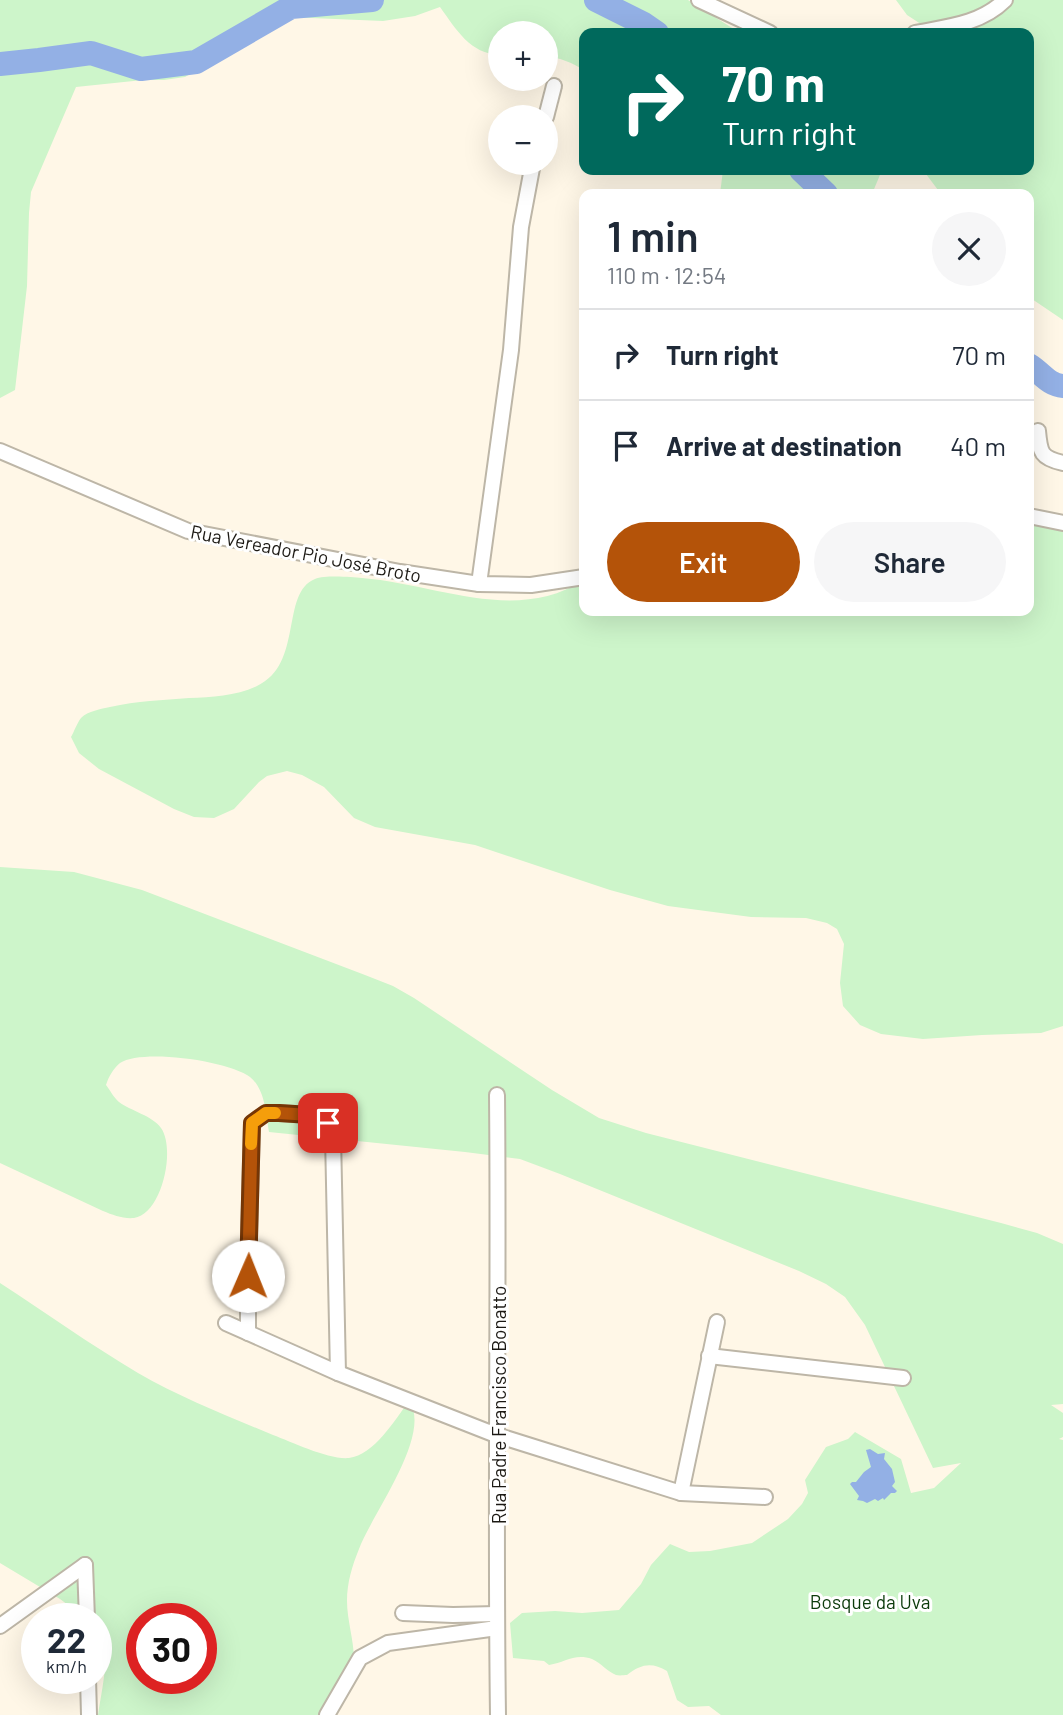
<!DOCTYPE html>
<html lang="en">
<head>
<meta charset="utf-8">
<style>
  :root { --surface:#fff; --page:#f6f6f7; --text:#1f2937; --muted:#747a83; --line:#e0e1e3; --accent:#b45309 }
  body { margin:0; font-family:Barlow,sans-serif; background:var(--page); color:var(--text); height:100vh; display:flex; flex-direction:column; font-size:26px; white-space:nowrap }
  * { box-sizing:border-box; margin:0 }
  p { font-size:23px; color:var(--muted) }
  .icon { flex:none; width:38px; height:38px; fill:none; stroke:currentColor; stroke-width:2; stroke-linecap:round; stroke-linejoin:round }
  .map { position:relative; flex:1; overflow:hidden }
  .drawer { position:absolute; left:579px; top:189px; width:455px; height:427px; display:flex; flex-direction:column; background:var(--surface); border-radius:14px; box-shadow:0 7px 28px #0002 }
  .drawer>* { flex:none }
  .banner { position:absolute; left:579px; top:28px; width:455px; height:147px; border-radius:14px; box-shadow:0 7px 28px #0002; background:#00695c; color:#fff; overflow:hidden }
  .fabs { position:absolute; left:488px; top:21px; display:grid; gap:14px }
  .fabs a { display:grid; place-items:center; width:70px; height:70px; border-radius:50%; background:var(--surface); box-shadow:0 7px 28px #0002; font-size:35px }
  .speed { position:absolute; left:21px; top:1603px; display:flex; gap:14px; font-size:35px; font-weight:700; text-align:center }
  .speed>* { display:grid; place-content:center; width:91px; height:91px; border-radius:50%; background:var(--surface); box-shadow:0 7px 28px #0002; line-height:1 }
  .speed small { font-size:18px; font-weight:400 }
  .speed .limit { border:10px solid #d22; background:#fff; color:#111 }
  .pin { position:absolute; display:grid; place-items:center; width:60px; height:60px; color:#fff; margin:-30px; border-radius:14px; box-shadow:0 4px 10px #0006 }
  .me { position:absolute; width:77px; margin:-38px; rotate:1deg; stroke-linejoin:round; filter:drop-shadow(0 0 5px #0008) }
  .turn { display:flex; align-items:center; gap:24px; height:147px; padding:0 28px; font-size:32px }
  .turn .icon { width:91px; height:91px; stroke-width:2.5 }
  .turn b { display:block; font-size:49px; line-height:60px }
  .round { display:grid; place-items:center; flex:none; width:74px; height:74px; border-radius:37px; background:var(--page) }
  .summary { display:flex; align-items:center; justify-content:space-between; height:119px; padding:0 28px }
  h1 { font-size:42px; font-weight:600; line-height:52px }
  .cta { display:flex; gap:14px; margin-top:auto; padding:14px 28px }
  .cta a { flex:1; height:80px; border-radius:42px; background:var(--accent); color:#fff; font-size:28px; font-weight:600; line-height:80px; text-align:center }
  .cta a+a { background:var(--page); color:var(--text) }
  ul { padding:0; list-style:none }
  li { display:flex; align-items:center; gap:21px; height:91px; padding:0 28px; border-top:2px solid var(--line) }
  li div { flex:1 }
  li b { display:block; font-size:26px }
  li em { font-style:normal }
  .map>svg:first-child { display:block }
  .green { fill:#cdf5ca; fill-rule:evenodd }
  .water { fill:#93b0e5 }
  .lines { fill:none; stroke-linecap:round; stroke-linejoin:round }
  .river { stroke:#93b0e5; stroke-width:24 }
  .minor-casing { stroke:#bdb6a7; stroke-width:18 }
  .minor { stroke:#fff; stroke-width:14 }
  .route-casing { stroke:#753606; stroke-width:18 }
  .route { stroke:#b45309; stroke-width:12 }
  .slow { stroke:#f59e0b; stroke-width:12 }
  .labels { text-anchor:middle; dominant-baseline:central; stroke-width:6; stroke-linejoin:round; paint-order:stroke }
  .street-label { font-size:19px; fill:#1c1914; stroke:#fff }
  .park-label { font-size:19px; fill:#0c3b0b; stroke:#fff }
</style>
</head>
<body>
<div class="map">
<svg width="1063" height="1715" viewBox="0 0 1063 1715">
  <rect width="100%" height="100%" fill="#fff7e7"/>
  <g class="green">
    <path d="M0,0H688L740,33H584V70C572,63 560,57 546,57V33H500V55C470,54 456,29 440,7L415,16L383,21L264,16L216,54L202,67L185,77L164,80H143L76,87L31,192L29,213L27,286L15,390L0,398Z"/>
    <polygon points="896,0 1063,0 1063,320 1029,297 1029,194 941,194 923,170 1029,170 1029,33 916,33 930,30 907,15"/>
    <polygon points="723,170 882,170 872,194 720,194"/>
    <path d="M1029,507L1056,522L1063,524V1026L1041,1033L982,1035L923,1039L881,1034L860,1025L843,1006L840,983L844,944L837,929L827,923L806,918L751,917L668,906L610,890L475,845L375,827L354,818L324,787L302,775L287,771L267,776L259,782L234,809L214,818L194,817L174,809L99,769L79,753L71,737C74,732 77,723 81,718C88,711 101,709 110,707C137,701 163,700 189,698C212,697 236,696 257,686C304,664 280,593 315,579C325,575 351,577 362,578C437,584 515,624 584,580V611H1029Z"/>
    <path d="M0,867L74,872L142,890L365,975L393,986L414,998L552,1090L599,1118L646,1133L1001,1223L1037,1233L1063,1244V1404L1051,1405L1063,1413V1437L1059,1439L1063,1440V1715H721L709,1706L688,1707L677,1700L667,1671C652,1662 641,1664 627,1675C624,1675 620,1676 616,1675C608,1672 601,1663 592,1659C574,1653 565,1663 549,1665L544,1661L513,1658L510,1623L522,1613L555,1611L582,1613L619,1610L641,1584L651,1565L670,1544L689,1552L710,1551L752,1543L788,1519L802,1504L808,1493L805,1480L826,1447L848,1439L855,1432L901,1459L911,1493L934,1488L961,1463L933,1468L865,1325L845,1297L826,1284L799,1271L560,1174L520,1159L465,1152L269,1132C266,1114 265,1089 250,1077C230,1061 142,1048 120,1063C113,1069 109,1076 106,1085C110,1090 114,1098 119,1102C131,1111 153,1116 161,1128C176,1149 162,1214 134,1218C123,1219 113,1215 103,1211L0,1163Z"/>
    <path d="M0,1283C46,1313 91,1345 138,1373C181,1398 228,1416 273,1435C292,1442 329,1460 349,1458C374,1455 395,1420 409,1401C433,1434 372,1514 359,1549C352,1566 347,1583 347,1601C347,1624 357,1648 353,1671C351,1684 338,1703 332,1715H98C101,1694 109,1661 103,1640C100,1630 96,1632 96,1619H87L60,1599L0,1563ZM142,1619H201V1678H142Z"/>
  </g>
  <polygon class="water" points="870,1449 878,1454 885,1453 884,1459 892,1469 895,1482 892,1486 897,1491 895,1493 891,1493 884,1500 883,1498 878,1501 875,1499 867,1503 863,1501 857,1500 859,1496 850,1484 852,1482 856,1482 864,1472 871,1467 866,1450"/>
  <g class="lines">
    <g class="river">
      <polyline points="596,0 644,24 657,33"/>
      <polyline points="0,64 39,60 91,53 141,69 196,62 291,7 372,0"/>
      <polyline points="801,170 826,194"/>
      <path d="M1029,365C1041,372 1048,385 1063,386"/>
    </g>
    <g class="minor-casing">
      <g id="minor">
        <polyline points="699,0 770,33"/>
        <path d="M915,33C947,27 981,24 1005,0"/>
        <polyline points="546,117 554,86"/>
        <path d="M1038,431C1040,453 1041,458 1063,463"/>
        <polyline points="0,451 188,531 400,572 479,584 531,585 584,577"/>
        <polyline points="1029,516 1063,523"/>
        <polyline points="479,584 511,350 521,227 533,163"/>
        <path d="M497,1095C499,1302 495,1508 498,1715"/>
        <polyline points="226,1323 338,1373 496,1435 681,1493 765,1497"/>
        <polyline points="248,1333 248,1276 252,1123 266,1113 279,1113 310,1115 328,1123 333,1136 338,1373"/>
        <polyline points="709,1356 903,1378"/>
        <polyline points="681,1493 717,1322"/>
        <polyline points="85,1565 87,1619"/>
        <polyline points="403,1613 453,1615 497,1614"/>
        <polyline points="0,1626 85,1565"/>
        <polyline points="88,1678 89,1715"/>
        <polyline points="327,1715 360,1658 388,1643 497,1628"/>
      </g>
    </g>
    <use href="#minor" class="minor"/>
  </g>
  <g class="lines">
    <g class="route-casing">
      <polyline id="route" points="248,1276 252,1123 266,1113 279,1113 310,1115 328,1123"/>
    </g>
    <use href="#route" class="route"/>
    <polyline class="slow" points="251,1144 252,1123 266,1113 275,1113"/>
  </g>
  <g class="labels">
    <g class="street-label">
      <text transform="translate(306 553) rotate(11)">Rua Vereador Pio José Broto</text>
      <text transform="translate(498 1405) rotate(-90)">Rua Padre Francisco Bonatto</text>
    </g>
    <g class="park-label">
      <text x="870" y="1601">Bosque da Uva</text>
    </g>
  </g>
</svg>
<div class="fabs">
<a>+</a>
<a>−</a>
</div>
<div class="speed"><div>22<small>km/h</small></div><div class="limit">30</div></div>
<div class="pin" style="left:328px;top:1123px;background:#d93025"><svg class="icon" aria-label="arrive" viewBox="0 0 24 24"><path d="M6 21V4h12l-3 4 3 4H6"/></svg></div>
<svg class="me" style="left:248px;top:1276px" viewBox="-20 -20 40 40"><circle r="19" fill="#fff"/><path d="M0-13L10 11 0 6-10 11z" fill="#b45309"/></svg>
<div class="banner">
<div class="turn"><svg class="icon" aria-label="right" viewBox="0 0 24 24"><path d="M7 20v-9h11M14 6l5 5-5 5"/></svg><div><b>70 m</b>Turn right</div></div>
</div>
<section class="drawer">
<div class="summary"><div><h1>1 min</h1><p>110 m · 12:54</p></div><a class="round"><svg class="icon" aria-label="close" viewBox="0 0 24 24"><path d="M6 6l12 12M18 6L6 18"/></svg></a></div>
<ul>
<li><svg class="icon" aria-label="right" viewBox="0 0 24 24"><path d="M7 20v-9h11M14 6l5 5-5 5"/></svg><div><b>Turn right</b></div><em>70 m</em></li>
<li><svg class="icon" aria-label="arrive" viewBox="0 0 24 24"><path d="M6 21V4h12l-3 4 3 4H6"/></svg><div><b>Arrive at destination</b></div><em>40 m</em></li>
</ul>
<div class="cta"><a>Exit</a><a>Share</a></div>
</section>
</div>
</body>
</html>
